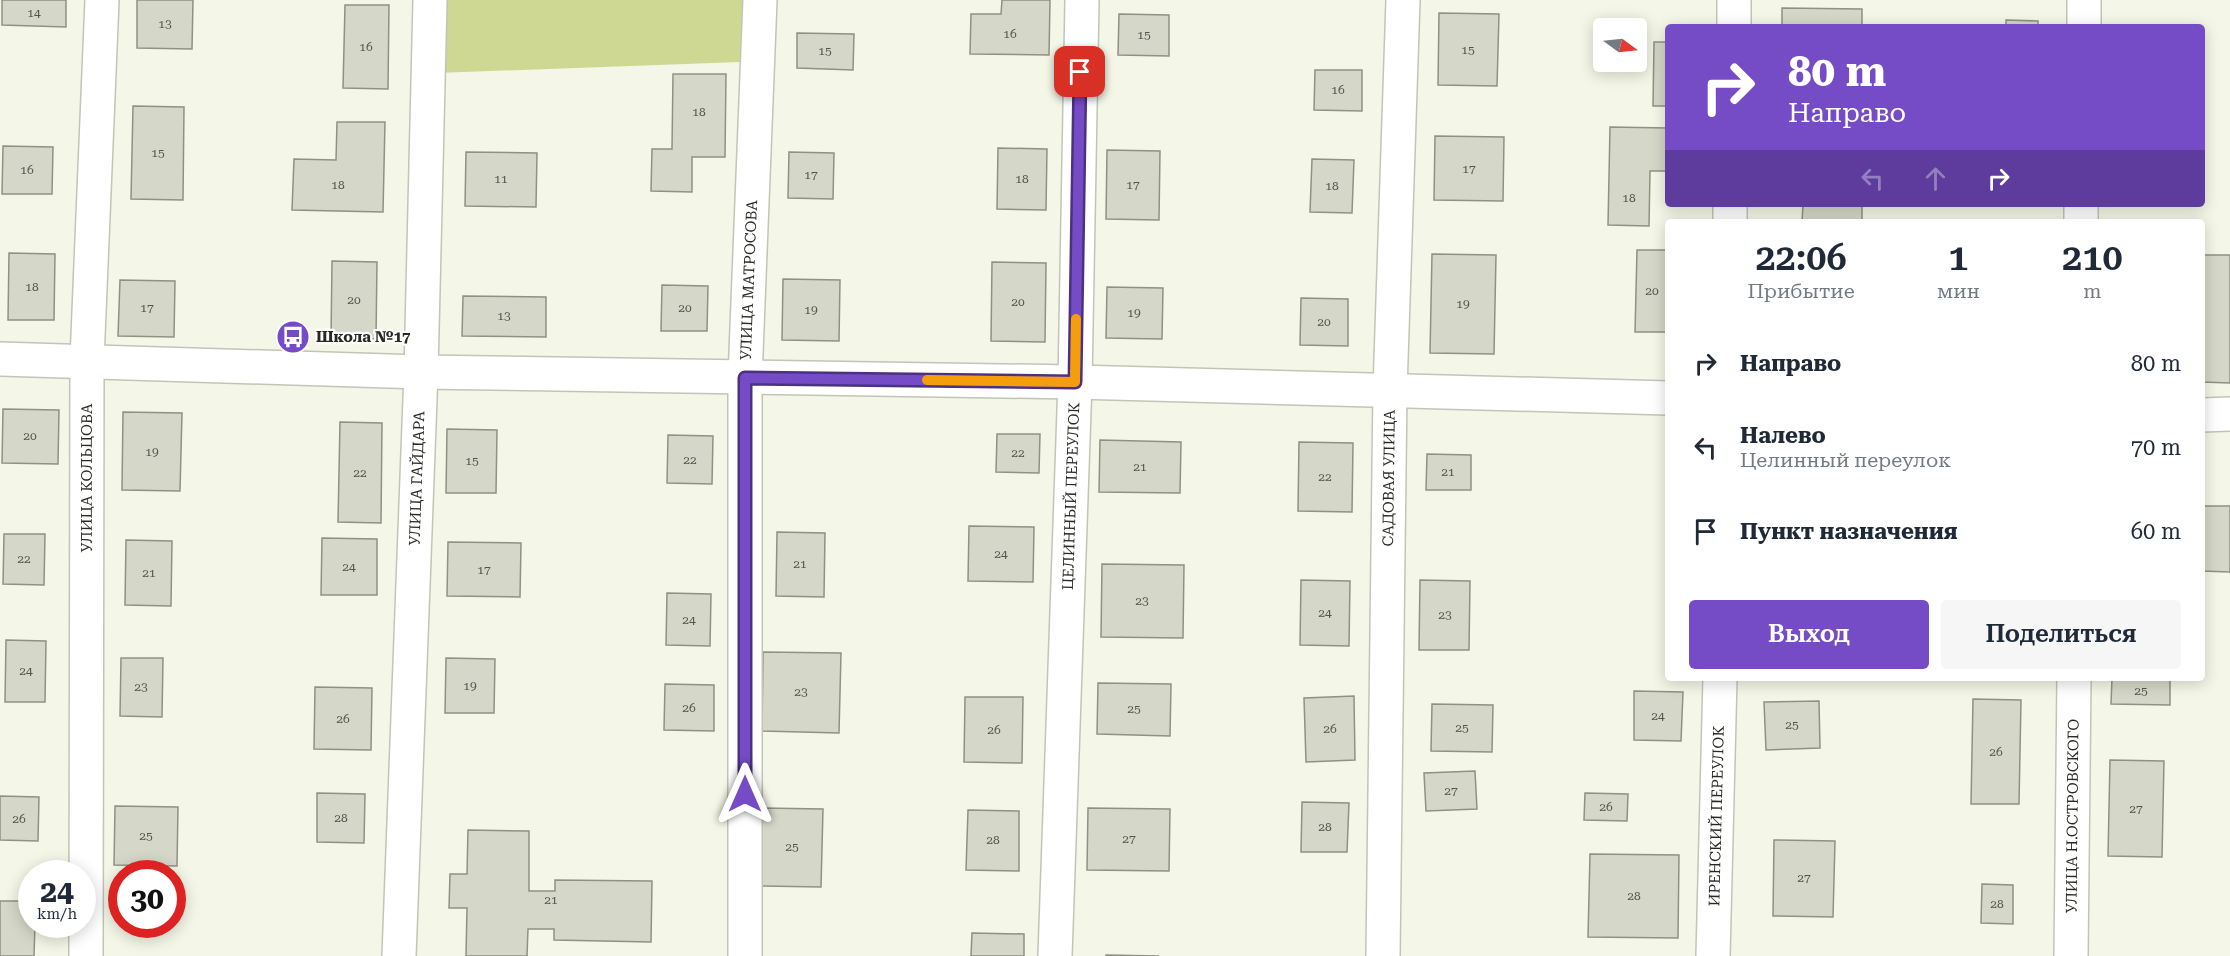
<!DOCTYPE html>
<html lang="ru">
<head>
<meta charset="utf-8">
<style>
  :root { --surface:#fff; --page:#f6f6f7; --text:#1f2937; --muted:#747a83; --accent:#754cc5 }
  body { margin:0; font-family:"Roboto Serif",serif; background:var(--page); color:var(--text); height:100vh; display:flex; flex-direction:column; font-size:22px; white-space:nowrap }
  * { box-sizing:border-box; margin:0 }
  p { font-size:20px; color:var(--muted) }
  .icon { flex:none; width:33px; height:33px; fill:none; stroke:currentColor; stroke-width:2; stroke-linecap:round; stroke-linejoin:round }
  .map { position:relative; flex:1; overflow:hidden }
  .drawer { position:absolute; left:1665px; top:219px; width:540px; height:462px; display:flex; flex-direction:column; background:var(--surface); border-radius:6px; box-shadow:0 3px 15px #0003 }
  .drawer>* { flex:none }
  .guide { position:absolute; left:1665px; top:24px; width:540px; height:183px; border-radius:6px; box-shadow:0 3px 15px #0003; background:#754cc5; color:#fff; overflow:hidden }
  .needle { width:39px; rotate:105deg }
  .tools { position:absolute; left:1593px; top:18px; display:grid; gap:12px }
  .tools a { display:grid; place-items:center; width:54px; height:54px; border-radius:6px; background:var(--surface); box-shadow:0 3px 15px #0003; font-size:30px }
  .speed { position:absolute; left:18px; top:860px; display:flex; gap:12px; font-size:30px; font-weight:700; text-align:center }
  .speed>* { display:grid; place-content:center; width:78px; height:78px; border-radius:50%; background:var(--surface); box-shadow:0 3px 15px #0003; line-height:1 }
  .speed small { font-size:15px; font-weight:400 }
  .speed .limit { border:9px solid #d22; background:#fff; color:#111 }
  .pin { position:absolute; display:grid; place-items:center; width:51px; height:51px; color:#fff; margin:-26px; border-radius:12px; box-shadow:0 3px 9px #0006 }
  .me { position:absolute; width:66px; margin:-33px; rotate:0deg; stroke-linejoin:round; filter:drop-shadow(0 0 4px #0008) }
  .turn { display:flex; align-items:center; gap:21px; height:126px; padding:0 24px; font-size:27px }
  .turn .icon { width:78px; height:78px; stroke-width:2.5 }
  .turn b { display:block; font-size:42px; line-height:51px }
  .lanes { display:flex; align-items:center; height:57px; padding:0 24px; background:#0003; justify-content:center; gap:30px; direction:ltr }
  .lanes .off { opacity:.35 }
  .eta { display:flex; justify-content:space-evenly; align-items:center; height:102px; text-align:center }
  .eta b { font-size:36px; font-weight:600; line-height:42px }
  .action { display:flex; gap:12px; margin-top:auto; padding:12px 24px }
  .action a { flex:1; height:69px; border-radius:6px; background:var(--accent); color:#fff; font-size:24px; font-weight:600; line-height:69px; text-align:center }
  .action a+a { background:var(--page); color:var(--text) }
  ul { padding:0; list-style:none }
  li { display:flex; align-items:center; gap:18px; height:84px; padding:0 24px }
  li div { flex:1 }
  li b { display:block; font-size:22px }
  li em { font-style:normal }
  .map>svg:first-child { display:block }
  .green { fill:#ced893 }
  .building { fill:#d5d8c8; stroke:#8f9182; stroke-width:1.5 }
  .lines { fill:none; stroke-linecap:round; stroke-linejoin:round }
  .minor-casing { stroke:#c2c5b6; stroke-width:36 }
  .minor { stroke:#fff; stroke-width:33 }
  .route-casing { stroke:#4c3180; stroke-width:15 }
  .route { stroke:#754cc5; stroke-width:10 }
  .slow { stroke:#f59e0b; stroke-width:10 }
  .labels { text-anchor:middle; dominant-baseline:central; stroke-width:4.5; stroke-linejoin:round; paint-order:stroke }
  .number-label { font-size:12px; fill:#53554c }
  .street-label { font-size:15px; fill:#282923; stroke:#fff }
  .poi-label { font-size:15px; font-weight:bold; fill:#282923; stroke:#fff; text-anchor:start }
</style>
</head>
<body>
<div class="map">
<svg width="2230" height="956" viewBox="0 0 2230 956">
  <rect width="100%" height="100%" fill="#f4f7e7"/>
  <polygon class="green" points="439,0 743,0 740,62 437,73"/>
  <g class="building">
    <polygon points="2,0 66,0 66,27 2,25"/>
    <polygon points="137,0 193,0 192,49 137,48"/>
    <polygon points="1002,0 1050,0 1049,55 970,54 971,14 1001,14"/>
    <polygon points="345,5 389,5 388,89 343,88"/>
    <polygon points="1782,8 1862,9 1862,27 1782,27"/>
    <polygon points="1439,13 1499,14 1497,86 1438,85"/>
    <polygon points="1119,14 1169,15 1169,56 1118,55"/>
    <polygon points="2006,20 2038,21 2038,27 2006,27"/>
    <polygon points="797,33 854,34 853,70 797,68"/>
    <polygon points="1654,42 1668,42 1668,106 1653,106"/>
    <polygon points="1315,70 1362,70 1362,111 1314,110"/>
    <polygon points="673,74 726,74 725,157 692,157 692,192 651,191 652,149 672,149"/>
    <polygon points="133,106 184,107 183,200 131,199"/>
    <polygon points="337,122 385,122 383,212 292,210 294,159 336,160"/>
    <polygon points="1610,127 1668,128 1668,171 1650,171 1649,226 1608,225"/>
    <polygon points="1435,136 1504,137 1503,201 1434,200"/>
    <polygon points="3,146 53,147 52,194 2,194"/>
    <polygon points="998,148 1047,149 1046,210 997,209"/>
    <polygon points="1107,150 1160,151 1159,220 1106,219"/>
    <polygon points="466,152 537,153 536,207 465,206"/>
    <polygon points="789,152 834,153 833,199 788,198"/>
    <polygon points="1312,159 1354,160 1352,213 1310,212"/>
    <polygon points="1803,204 1862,204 1862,222 1802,222"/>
    <polygon points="1637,250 1668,250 1668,332 1635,332"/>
    <polygon points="9,253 55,254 54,320 8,320"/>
    <polygon points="1432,254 1496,255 1494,354 1430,353"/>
    <polygon points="2202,255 2230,255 2230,383 2202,382"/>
    <polygon points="332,261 377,262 376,339 331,338"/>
    <polygon points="992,262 1046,263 1045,342 991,341"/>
    <polygon points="783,279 840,280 839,341 782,340"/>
    <polygon points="120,280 175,281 174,337 118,336"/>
    <polygon points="662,285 708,286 707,331 661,331"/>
    <polygon points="1107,287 1163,288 1162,339 1106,338"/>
    <polygon points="463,296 546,297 546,337 462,336"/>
    <polygon points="1301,298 1348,299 1348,346 1300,345"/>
    <polygon points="3,409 59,410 58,464 2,463"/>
    <polygon points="123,412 182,413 180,491 122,490"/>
    <polygon points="340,422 382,423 381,523 338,522"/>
    <polygon points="447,429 497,430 496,493 446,493"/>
    <polygon points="997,434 1040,434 1039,473 996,472"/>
    <polygon points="668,435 713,436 712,484 667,483"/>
    <polygon points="1100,440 1181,442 1180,493 1099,492"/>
    <polygon points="1299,442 1353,443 1352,512 1298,511"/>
    <polygon points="1427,454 1471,455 1471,490 1426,490"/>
    <polygon points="2202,506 2230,506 2230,572 2202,571"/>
    <polygon points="969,526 1034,527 1033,582 968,581"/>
    <polygon points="777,532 825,533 824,597 776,596"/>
    <polygon points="4,534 45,534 44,585 3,584"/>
    <polygon points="322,538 377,539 377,595 321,595"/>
    <polygon points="126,540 172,541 171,606 125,605"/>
    <polygon points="448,542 521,543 520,597 447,596"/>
    <polygon points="1102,564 1184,565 1183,638 1101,637"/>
    <polygon points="1301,580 1350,581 1349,646 1300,645"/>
    <polygon points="1420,580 1470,581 1469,650 1419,650"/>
    <polygon points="667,593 711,594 710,646 666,645"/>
    <polygon points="6,640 46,641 45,702 5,702"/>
    <polygon points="763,652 841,653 839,733 762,731"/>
    <polygon points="121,658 163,658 162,717 120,716"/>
    <polygon points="446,658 495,659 494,713 445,713"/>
    <polygon points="2112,678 2170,678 2170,705 2111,704"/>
    <polygon points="1098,683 1171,684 1170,736 1097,734"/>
    <polygon points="665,684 714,685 714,731 664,730"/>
    <polygon points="315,687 372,688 371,750 314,749"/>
    <polygon points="1634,691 1683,692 1681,741 1634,740"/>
    <polygon points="1354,696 1355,760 1306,762 1304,698"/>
    <polygon points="965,697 1023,697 1022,763 964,762"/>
    <polygon points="1973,699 2021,700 2019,804 1971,804"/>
    <polygon points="1819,701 1820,748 1766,750 1764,702"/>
    <polygon points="1432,704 1493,705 1492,752 1431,751"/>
    <polygon points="2110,760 2164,761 2162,857 2108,856"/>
    <polygon points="1475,771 1477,809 1426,811 1424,773"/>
    <polygon points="317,793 365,794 364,843 317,842"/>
    <polygon points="1585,793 1628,794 1627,821 1584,820"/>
    <polygon points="0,796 39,797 38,841 0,840"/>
    <polygon points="1302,802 1349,803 1347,852 1301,852"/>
    <polygon points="115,806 178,807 177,866 114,865"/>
    <polygon points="762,808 823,809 821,887 761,886"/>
    <polygon points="1088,808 1170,809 1169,871 1087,870"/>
    <polygon points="968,810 1019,811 1019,871 966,870"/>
    <polygon points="468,830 529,831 529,891 555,891 555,880 652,881 651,942 554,940 554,929 528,929 527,956 466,956 467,908 449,908 450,874 467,874"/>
    <polygon points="1774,840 1835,841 1833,917 1773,916"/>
    <polygon points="1590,854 1679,855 1678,938 1588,937"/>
    <polygon points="1982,884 2013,885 2013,924 1981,923"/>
    <polygon points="0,901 32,901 32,924 35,924 34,956 0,956"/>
    <polygon points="972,933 1024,934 1024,956 971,956"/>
    <polygon points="1106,955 1159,956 1106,956"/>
  </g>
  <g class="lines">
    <g class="minor-casing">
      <g id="minor">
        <polyline points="1734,27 1734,0"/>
        <polyline points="2084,27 2084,0"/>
        <polyline points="1730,222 1730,204"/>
        <polyline points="2081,222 2081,204"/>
        <polyline points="0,359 421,372 1075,382 1668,398"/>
        <polyline points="2202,415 2230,414"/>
        <path id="s1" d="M86,956L87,360L102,0"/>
        <path id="s2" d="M399,956L421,372L430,0"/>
        <path id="s3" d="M745,956V378L760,0"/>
        <path id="s4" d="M1055,956L1075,382L1082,0"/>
        <path id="s5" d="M1383,956L1390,390L1403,0"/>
        <path id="s6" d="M1713,956L1720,678"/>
        <path id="s7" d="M2071,956L2074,678"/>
      </g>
    </g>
    <use href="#minor" class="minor"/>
  </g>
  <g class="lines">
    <g class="route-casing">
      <polyline id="route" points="745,794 745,378 1075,382 1080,72"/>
    </g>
    <use href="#route" class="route"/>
    <polyline class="slow" points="927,380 1075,382 1076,319"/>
  </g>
  <defs>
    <g id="bus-disc" transform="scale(1.725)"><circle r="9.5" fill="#754cc5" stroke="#fff"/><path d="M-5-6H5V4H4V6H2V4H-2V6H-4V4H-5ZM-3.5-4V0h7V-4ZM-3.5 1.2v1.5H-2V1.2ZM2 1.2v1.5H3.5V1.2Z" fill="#fff"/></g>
  </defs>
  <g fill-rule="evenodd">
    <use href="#bus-disc" x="293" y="337"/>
  </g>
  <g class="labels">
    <g class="number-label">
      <text x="34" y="13">14</text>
      <text x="165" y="24">13</text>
      <text x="1010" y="34">16</text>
      <text x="1144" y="35">15</text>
      <text x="366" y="47">16</text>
      <text x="1468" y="50">15</text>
      <text x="825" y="51">15</text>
      <text x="1338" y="90">16</text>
      <text x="699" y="112">18</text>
      <text x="158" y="153">15</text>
      <text x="1469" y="169">17</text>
      <text x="27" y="170">16</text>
      <text x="811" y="175">17</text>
      <text x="501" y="179">11</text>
      <text x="1022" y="179">18</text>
      <text x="338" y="185">18</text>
      <text x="1133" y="185">17</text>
      <text x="1332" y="186">18</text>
      <text x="1629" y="198">18</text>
      <text x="32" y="287">18</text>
      <text x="1652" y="291">20</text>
      <text x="354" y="300">20</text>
      <text x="1018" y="302">20</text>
      <text x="1463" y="304">19</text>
      <text x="147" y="308">17</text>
      <text x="685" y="308">20</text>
      <text x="811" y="310">19</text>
      <text x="1134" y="313">19</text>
      <text x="504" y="316">13</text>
      <text x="1324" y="322">20</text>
      <text x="30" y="436">20</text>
      <text x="152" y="452">19</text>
      <text x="1018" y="453">22</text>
      <text x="690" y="460">22</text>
      <text x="472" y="461">15</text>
      <text x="1140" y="467">21</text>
      <text x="1448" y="472">21</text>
      <text x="360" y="473">22</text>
      <text x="1325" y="477">22</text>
      <text x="1001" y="554">24</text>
      <text x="24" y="559">22</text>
      <text x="800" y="564">21</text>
      <text x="349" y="567">24</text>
      <text x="484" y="570">17</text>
      <text x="149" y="573">21</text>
      <text x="1142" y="601">23</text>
      <text x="1325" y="613">24</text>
      <text x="1445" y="615">23</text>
      <text x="689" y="620">24</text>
      <text x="26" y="671">24</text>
      <text x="470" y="686">19</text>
      <text x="141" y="687">23</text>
      <text x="2141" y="691">25</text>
      <text x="801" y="692">23</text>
      <text x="689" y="708">26</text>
      <text x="1134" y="709">25</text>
      <text x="1658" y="716">24</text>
      <text x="343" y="719">26</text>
      <text x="1792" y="725">25</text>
      <text x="1462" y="728">25</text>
      <text x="1330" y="729">26</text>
      <text x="994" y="730">26</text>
      <text x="1996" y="752">26</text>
      <text x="1451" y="791">27</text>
      <text x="1606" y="807">26</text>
      <text x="2136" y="809">27</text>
      <text x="341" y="818">28</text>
      <text x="19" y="819">26</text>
      <text x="1325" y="827">28</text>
      <text x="146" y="836">25</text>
      <text x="1129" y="839">27</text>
      <text x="993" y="840">28</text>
      <text x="792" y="847">25</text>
      <text x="1804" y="878">27</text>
      <text x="1634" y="896">28</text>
      <text x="551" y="900">21</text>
      <text x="1997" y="904">28</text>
    </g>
    <g class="street-label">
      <text stroke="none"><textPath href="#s3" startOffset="676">УЛИЦА МАТРОСОВА</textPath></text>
      <text stroke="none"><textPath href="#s1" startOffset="478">УЛИЦА КОЛЬЦОВА</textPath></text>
      <text stroke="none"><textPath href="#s2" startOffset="478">УЛИЦА ГАЙДАРА</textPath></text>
      <text stroke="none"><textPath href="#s5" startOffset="478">САДОВАЯ УЛИЦА</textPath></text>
      <text stroke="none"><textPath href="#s4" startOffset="460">ЦЕЛИННЫЙ ПЕРЕУЛОК</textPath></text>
      <text stroke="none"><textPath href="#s6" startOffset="140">ИРЕНСКИЙ ПЕРЕУЛОК</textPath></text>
      <text stroke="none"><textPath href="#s7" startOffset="140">УЛИЦА Н.ОСТРОВСКОГО</textPath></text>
    </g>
    <g class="poi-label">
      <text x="316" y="337">Школа №17</text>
    </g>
  </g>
</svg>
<div class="tools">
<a><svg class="needle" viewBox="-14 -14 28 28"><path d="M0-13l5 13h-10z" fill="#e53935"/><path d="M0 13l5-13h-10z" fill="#747a83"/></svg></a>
</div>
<div class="speed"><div>24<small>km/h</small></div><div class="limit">30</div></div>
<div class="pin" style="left:1080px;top:72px;background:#d93025"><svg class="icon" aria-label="arrive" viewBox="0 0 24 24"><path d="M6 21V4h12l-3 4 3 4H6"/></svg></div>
<svg class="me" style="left:745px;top:794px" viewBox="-20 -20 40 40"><path d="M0-17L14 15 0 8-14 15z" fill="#754cc5" stroke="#fff" stroke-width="4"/></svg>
<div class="guide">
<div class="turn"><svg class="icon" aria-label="right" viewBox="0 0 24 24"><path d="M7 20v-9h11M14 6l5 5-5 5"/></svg><div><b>80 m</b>Направо</div></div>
<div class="lanes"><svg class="icon off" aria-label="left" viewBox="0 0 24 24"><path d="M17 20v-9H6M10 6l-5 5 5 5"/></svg><svg class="icon off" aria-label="ahead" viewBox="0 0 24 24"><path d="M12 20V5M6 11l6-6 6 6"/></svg><svg class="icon" aria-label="right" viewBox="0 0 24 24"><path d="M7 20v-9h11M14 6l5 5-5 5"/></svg></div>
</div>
<section class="drawer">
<div class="eta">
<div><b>22:06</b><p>Прибытие</p></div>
<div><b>1</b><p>мин</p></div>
<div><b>210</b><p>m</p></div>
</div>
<ul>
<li><svg class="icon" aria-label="right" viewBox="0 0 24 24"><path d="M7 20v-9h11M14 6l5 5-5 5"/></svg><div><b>Направо</b></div><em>80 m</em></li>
<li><svg class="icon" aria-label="left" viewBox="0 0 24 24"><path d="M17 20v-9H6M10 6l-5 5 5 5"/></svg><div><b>Налево</b><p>Целинный переулок</p></div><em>70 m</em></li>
<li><svg class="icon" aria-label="arrive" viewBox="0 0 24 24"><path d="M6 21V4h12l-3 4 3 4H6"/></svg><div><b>Пункт назначения</b></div><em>60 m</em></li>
</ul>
<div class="action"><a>Выход</a><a>Поделиться</a></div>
</section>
</div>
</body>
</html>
